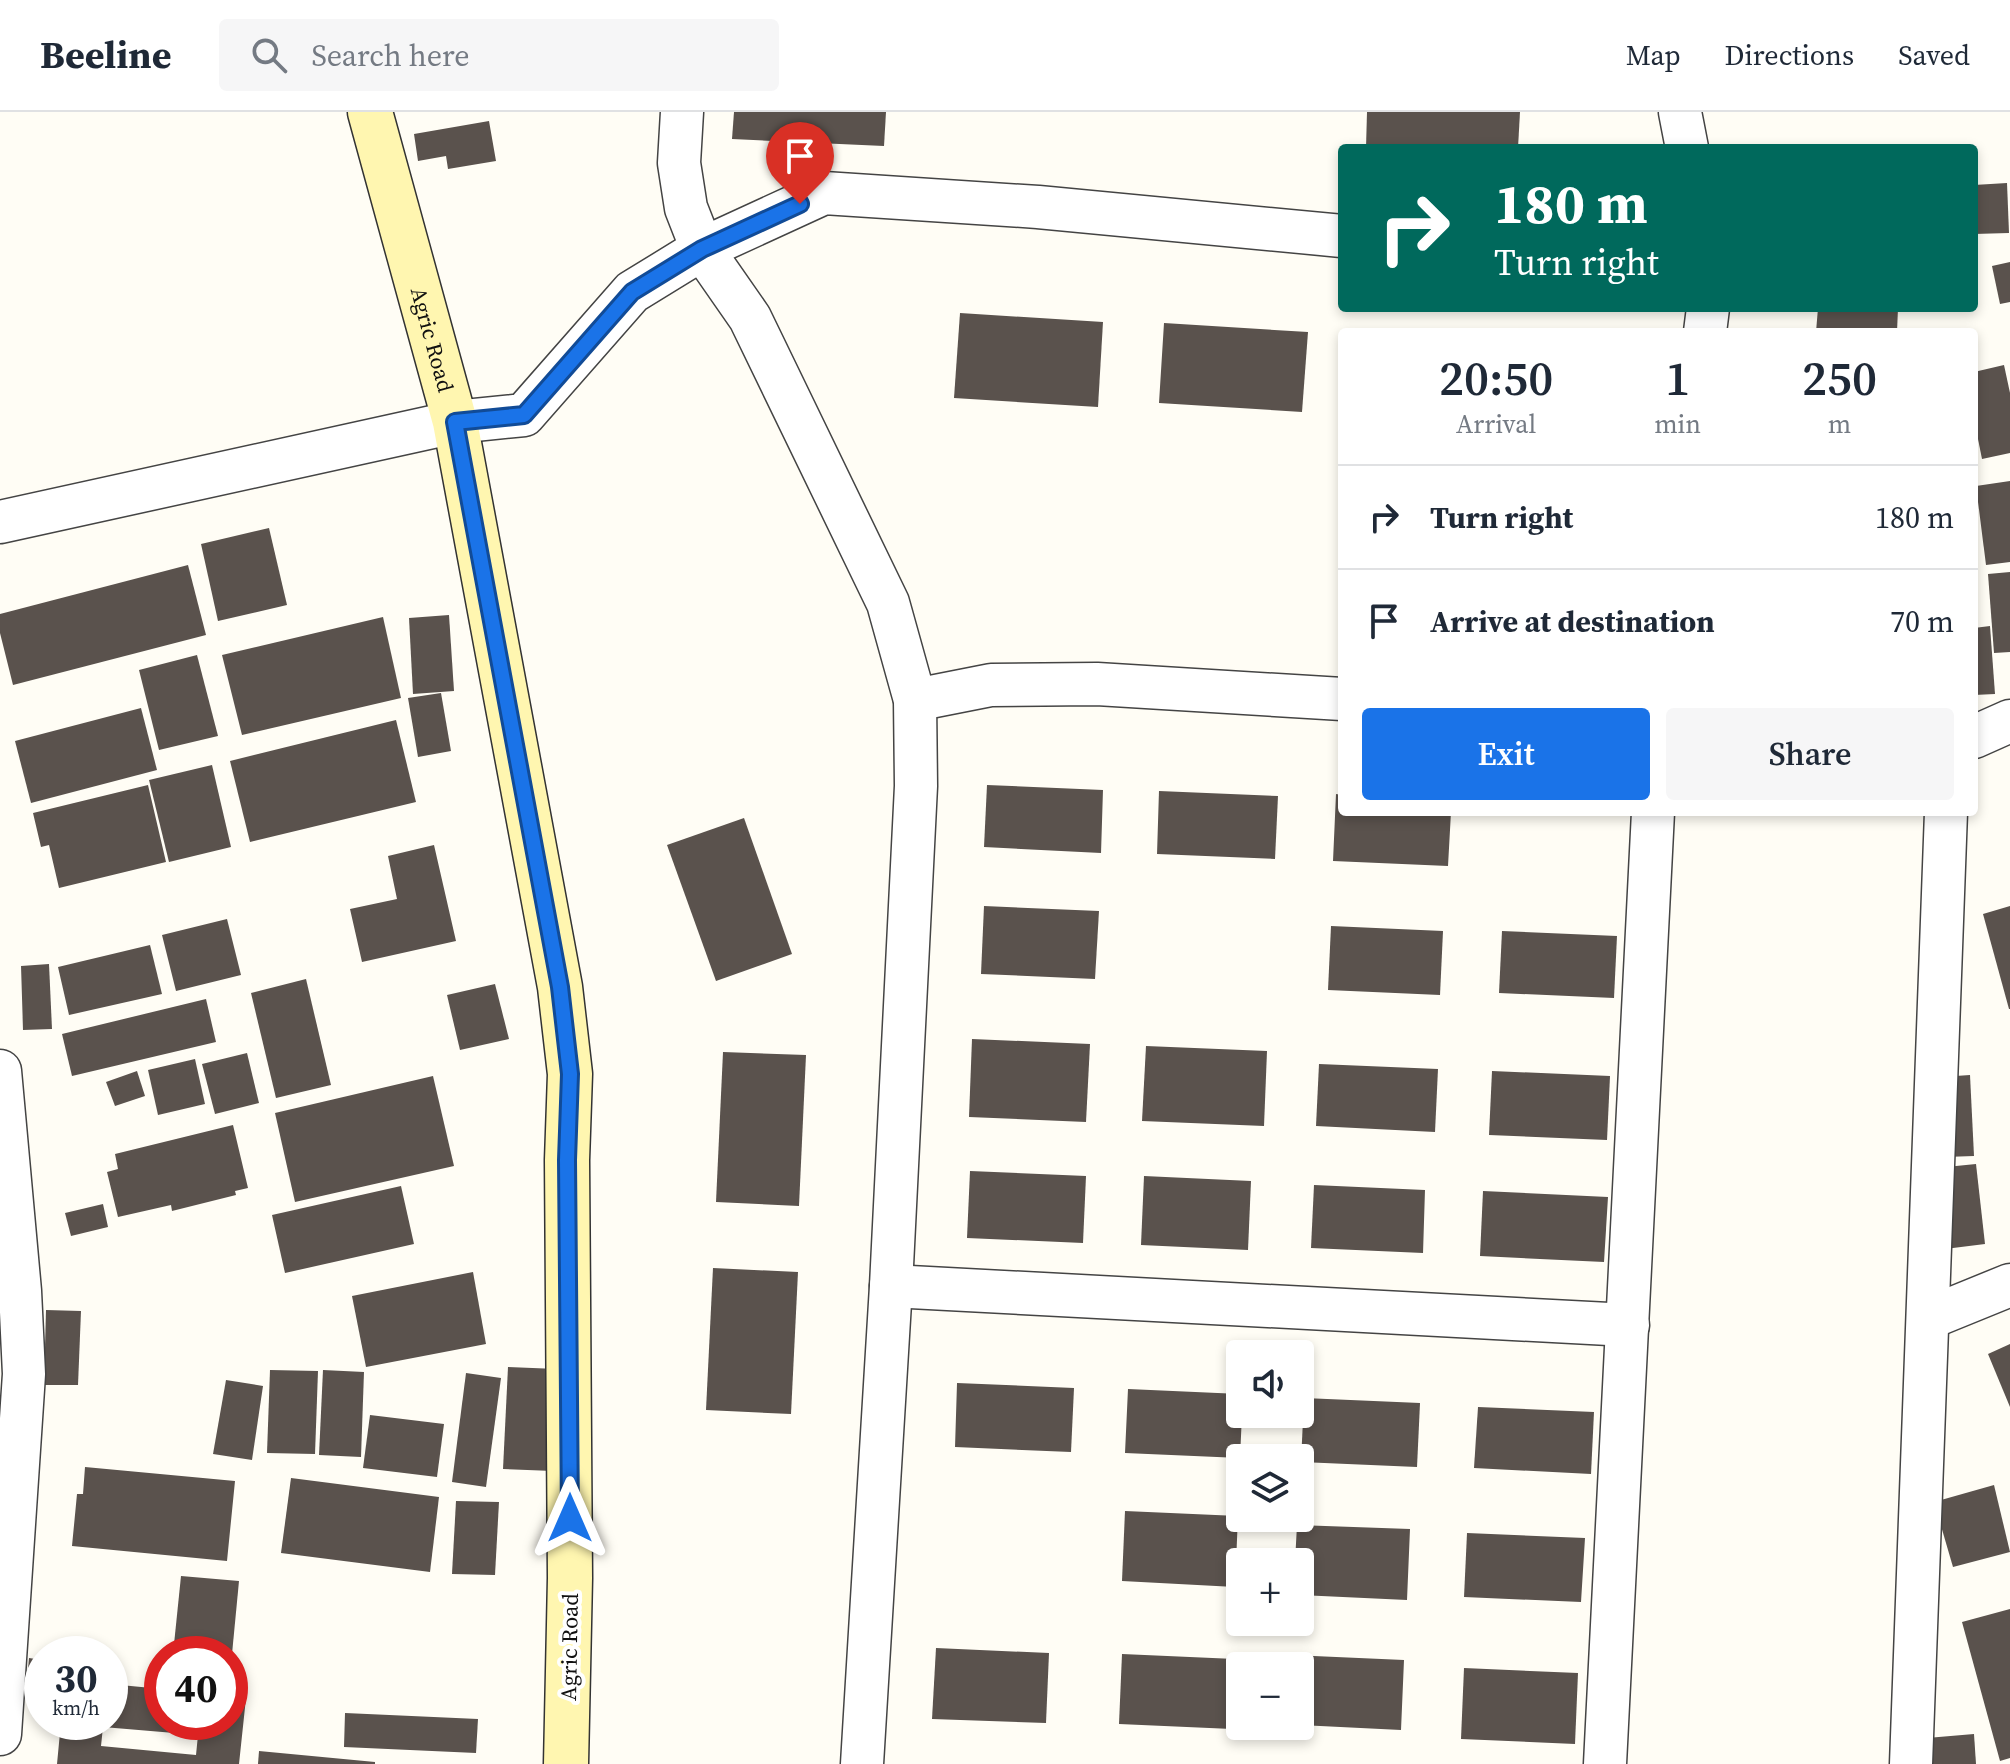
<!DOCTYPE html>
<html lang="en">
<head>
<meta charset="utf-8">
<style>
  :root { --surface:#fff; --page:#f6f6f7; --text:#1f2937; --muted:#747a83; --line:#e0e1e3; --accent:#1a73e8 }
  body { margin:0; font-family:"Source Serif 4",serif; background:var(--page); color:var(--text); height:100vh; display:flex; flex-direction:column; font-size:30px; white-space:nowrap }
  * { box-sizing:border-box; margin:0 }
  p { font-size:26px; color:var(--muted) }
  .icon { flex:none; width:44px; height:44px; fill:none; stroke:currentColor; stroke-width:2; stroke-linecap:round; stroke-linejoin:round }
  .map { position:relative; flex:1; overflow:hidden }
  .side { position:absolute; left:1338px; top:216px; width:640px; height:488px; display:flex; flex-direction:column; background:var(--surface); border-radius:8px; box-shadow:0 4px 12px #0003 }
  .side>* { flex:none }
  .banner { position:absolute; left:1338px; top:32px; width:640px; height:168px; border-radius:8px; box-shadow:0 4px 12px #0003; background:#00695c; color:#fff; overflow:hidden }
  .controls { position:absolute; left:1226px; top:1228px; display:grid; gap:16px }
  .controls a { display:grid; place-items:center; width:88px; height:88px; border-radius:8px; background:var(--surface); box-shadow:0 4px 12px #0003; font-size:40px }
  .speed { position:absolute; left:24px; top:1524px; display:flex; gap:16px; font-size:40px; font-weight:700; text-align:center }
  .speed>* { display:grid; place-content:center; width:104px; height:104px; border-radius:50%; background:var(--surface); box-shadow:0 4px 12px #0003; line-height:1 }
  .speed small { font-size:20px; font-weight:400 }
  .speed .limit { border:12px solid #d22; background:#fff; color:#111 }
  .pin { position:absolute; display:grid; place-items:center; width:68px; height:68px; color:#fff; margin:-82px -34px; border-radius:50% 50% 50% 0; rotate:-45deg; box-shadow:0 0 8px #0007 }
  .pin .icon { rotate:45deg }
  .me { position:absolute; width:88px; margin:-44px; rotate:0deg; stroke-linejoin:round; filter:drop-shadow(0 0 6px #0008) }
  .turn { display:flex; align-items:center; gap:28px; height:168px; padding:0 24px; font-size:36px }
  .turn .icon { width:104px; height:104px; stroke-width:2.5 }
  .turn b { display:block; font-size:56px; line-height:68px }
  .eta { display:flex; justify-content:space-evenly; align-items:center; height:136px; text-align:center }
  .eta b { font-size:48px; font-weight:600; line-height:56px }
  .cta { display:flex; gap:16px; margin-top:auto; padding:16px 24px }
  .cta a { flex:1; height:92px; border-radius:8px; background:var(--accent); color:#fff; font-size:32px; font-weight:600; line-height:92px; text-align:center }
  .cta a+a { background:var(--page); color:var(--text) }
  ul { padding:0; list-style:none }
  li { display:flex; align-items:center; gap:24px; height:104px; padding:0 24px; border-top:2px solid var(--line) }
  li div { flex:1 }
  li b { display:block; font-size:30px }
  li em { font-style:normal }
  header { display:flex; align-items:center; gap:48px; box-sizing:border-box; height:112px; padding:0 40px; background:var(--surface); border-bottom:2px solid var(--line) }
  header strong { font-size:38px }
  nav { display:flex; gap:44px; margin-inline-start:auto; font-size:28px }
  .search { width:560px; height:72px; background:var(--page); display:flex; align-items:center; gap:20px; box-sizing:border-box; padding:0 28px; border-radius:8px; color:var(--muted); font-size:30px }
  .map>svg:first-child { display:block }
  .building { fill:#5a524d; fill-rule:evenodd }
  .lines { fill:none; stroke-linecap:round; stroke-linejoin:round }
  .street-casing { stroke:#444; stroke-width:45 }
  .secondary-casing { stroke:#333; stroke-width:47 }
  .street { stroke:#fff; stroke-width:42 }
  .secondary { stroke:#fff6b0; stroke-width:44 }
  .route-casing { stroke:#114b97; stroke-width:20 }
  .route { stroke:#1a73e8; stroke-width:14 }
  .labels { text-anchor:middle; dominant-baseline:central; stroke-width:8; stroke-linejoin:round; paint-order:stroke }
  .street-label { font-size:22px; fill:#111; stroke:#fff }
</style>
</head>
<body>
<header>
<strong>Beeline</strong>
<div class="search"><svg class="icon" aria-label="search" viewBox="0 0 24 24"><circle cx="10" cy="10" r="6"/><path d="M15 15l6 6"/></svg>Search here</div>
<nav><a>Map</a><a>Directions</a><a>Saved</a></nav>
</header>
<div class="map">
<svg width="2010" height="1652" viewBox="0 0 2010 1652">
  <rect width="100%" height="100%" fill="#fffdf5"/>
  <g class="building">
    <polygon points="734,0 886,0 884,34 732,27"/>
    <polygon points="1367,0 1520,0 1518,36 1366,36"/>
    <polygon points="489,9 496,49 448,57 446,44 418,49 414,22"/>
    <polygon points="2007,71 2009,121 1974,122 1974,73"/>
    <polygon points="2010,150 2010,190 2000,192 1992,154"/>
    <polygon points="1818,196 1898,196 1897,220 1816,220"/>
    <polygon points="960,201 1103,210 1098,295 954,286"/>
    <polygon points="1164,211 1308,220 1302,300 1159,291"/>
    <polygon points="2004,253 2010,281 2010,341 1982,347 1974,307 1974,260"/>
    <polygon points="2010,369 2010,450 1986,453 1976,374"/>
    <polygon points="269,416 287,493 218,509 201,432"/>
    <polygon points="188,453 206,523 13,573 0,521 0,502"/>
    <polygon points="2010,460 2010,540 1994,541 1988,462"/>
    <polygon points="449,503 454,579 413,582 409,506"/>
    <polygon points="383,505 401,586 242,623 222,543"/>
    <polygon points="1990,514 1995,582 1974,583 1974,516"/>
    <polygon points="197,543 218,624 159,638 139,558"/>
    <polygon points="441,581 451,639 418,645 408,586"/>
    <polygon points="141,596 157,658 31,691 15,629"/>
    <polygon points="396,608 416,690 250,730 230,649"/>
    <polygon points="212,653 231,735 169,750 149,668"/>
    <polygon points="148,673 166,750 59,776 49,733 41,735 33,701"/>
    <polygon points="987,673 1103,678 1101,741 984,735"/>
    <polygon points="1159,679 1278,684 1275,747 1157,742"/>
    <polygon points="1336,682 1342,683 1342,700 1451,700 1448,754 1333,749"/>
    <polygon points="744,706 792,842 716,869 667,733"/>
    <polygon points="434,733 456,829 362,850 350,797 397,787 388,744"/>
    <polygon points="984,794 1099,799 1095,867 981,862"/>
    <polygon points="2010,794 2010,897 2009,897 1983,802"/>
    <polygon points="227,807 241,863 176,879 162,823"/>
    <polygon points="1331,814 1443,819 1440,883 1328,878"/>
    <polygon points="1502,819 1617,824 1614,886 1499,881"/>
    <polygon points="150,833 162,882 69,903 58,855"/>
    <polygon points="49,852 52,917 23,918 21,854"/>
    <polygon points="306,867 331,973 276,986 251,881"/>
    <polygon points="495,872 509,927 460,938 447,883"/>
    <polygon points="206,887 216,930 72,964 62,922"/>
    <polygon points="972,927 1090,932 1086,1010 969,1005"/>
    <polygon points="1146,934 1267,939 1264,1014 1142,1009"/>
    <polygon points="723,940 806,943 799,1094 716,1090"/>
    <polygon points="247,941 259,991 215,1002 202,952"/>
    <polygon points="195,947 205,992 158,1003 148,958"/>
    <polygon points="1319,952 1438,957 1435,1020 1316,1014"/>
    <polygon points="137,959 145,984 115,994 106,970"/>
    <polygon points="1492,959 1610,964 1607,1028 1489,1023"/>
    <polygon points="1970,963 1974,1044 1945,1045 1941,965"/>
    <polygon points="433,964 454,1054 295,1090 275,1001"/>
    <polygon points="233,1013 248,1076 235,1079 236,1083 172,1099 171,1093 118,1105 107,1060 118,1057 115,1042"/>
    <polygon points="1976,1052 1985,1132 1945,1137 1936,1056"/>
    <polygon points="970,1059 1086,1064 1083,1131 967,1126"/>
    <polygon points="1144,1064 1251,1069 1248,1138 1141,1133"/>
    <polygon points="1314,1073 1425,1078 1423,1141 1311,1136"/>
    <polygon points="401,1074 414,1132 285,1161 272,1103"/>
    <polygon points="1483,1079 1608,1085 1604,1150 1480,1144"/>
    <polygon points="103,1092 108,1115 71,1124 65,1101"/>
    <polygon points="713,1156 798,1160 791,1302 706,1298"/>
    <polygon points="473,1160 486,1232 366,1255 352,1184"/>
    <polygon points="46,1198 81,1199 78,1273 44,1273"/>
    <polygon points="2010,1232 2010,1295 1988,1242"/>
    <polygon points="508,1255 557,1257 553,1359 503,1357"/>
    <polygon points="270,1258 318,1259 315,1342 267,1341"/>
    <polygon points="323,1258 364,1260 361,1345 319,1343"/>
    <polygon points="466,1261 501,1266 486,1375 452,1370"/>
    <polygon points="226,1268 263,1274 252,1348 213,1342"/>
    <polygon points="957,1271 1074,1276 1071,1340 955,1335"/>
    <polygon points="1128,1277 1240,1282 1240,1302 1242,1302 1240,1346 1125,1341"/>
    <polygon points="1304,1286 1420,1291 1417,1355 1301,1350"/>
    <polygon points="1478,1295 1594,1300 1591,1362 1474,1356"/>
    <polygon points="370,1303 444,1312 437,1365 363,1356"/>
    <polygon points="85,1355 235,1369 227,1449 72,1434 77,1382 83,1382"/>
    <polygon points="291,1366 439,1385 430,1460 281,1441"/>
    <polygon points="1994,1373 2010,1440 1953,1455 1934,1390"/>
    <polygon points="456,1389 499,1390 495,1463 452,1462"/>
    <polygon points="1125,1399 1238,1404 1235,1475 1122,1469"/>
    <polygon points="1297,1413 1410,1417 1407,1488 1300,1483 1300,1450 1295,1450"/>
    <polygon points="1467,1421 1585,1426 1581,1490 1464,1485"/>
    <polygon points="181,1464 239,1469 232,1542 173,1542"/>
    <polygon points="2010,1497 2010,1646 2000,1649 1962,1510"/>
    <polygon points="936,1536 1049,1541 1046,1611 932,1607"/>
    <polygon points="1122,1542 1235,1547 1232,1617 1119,1612"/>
    <polygon points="1291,1543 1404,1548 1401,1618 1300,1613 1300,1554 1290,1554"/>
    <polygon points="29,1546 42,1548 42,1571 27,1569"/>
    <polygon points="1464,1556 1578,1561 1575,1632 1461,1627"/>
    <path d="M110,1572L162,1577V1610H230V1584L246,1586L239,1652H57L61,1610H110ZM103,1615L198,1623L196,1643L101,1634Z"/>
    <polygon points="345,1601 478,1607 476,1641 344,1635"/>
    <polygon points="1974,1622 1976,1652 1929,1652 1927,1626"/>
    <polygon points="259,1639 375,1650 375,1652 258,1652"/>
  </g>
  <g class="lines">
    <g class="street-casing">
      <g id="street">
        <polyline points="682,0 679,51 686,96 702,137 750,206 888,491 915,588 916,674 891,1174 862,1652"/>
        <polyline points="1680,0 1687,36"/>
        <polyline points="1705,220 1708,196"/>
        <polyline points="0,410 455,310 524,303 632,180 702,137 824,81 1038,95 1342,124"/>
        <polyline points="915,588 991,573 1097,572 1342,587"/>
        <polyline points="1974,625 2010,609"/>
        <polyline points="0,959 20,1179 24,1262 0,1622"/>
        <polyline points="891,1174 1628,1213"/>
        <polyline points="1929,1206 2010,1173"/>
        <polyline points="1605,1652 1653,700"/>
        <polyline points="1911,1652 1946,700"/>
      </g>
    </g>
    <g class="secondary-casing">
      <g id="secondary">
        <path id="s1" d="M370,0L455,310L560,875L570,962L567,1048L570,1466L566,1652"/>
      </g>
    </g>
    <use href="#street" class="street"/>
    <use href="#secondary" class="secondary"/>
  </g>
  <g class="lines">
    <g class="route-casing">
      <polyline id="route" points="570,1406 567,1048 570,962 560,875 455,310 524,303 632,180 702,137 800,92"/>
    </g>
    <use href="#route" class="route"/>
  </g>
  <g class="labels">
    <g class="street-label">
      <text stroke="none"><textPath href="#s1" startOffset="236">Agric Road</textPath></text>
      <text transform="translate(569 1535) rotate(-89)">Agric Road</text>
    </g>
  </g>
</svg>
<div class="controls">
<a><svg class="icon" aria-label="sound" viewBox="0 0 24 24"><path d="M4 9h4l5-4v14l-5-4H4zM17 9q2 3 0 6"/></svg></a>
<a><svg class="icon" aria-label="layers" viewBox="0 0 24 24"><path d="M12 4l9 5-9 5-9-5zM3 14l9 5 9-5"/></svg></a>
<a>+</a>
<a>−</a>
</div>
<div class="speed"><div>30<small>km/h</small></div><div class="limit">40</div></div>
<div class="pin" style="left:800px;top:92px;background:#d93025"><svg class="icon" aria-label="arrive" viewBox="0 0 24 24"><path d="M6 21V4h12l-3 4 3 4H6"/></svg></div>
<svg class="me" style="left:570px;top:1406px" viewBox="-20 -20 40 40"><path d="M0-17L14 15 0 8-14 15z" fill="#1a73e8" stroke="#fff" stroke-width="4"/></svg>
<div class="banner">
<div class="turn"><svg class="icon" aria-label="right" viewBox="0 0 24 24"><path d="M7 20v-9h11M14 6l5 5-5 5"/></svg><div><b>180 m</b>Turn right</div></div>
</div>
<section class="side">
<div class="eta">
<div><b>20:50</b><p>Arrival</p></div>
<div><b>1</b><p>min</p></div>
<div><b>250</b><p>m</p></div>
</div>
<ul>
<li><svg class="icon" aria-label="right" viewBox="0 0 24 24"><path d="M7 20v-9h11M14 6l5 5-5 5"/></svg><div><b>Turn right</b></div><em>180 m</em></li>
<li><svg class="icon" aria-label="arrive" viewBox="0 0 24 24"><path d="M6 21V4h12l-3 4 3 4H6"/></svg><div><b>Arrive at destination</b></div><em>70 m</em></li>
</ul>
<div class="cta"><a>Exit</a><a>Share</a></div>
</section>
</div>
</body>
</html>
